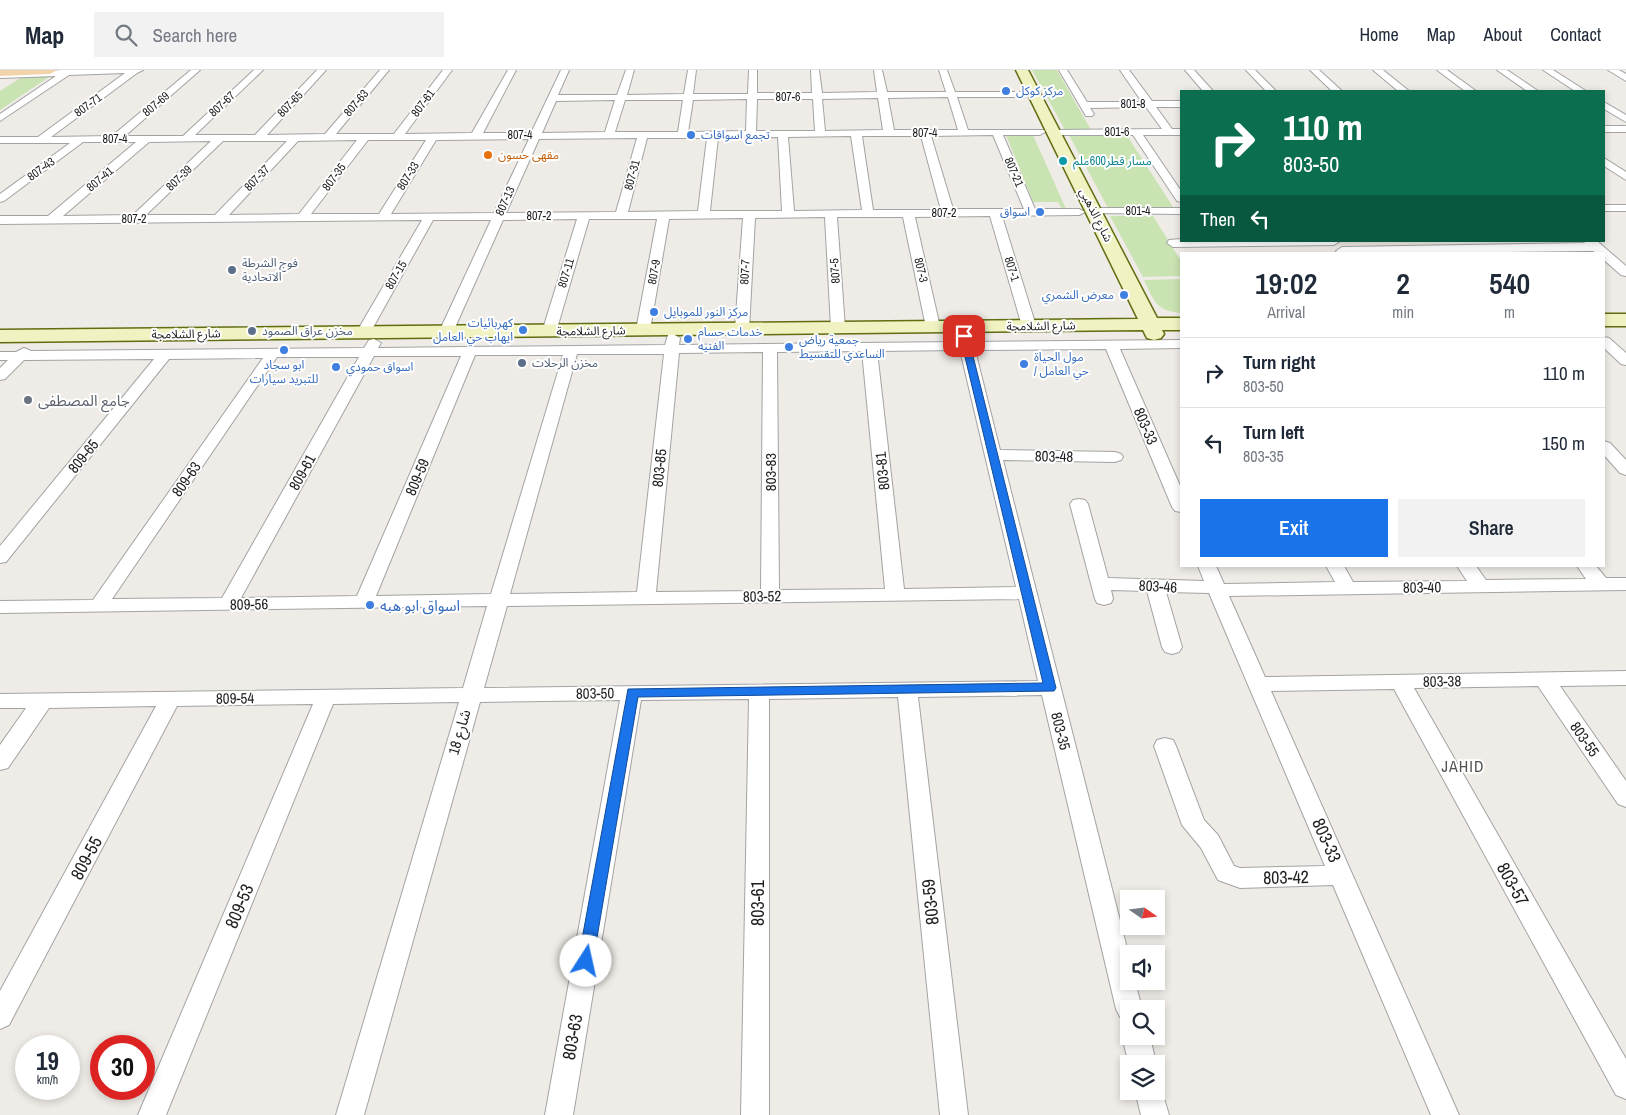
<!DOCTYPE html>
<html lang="en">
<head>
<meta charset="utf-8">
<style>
  :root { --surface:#fff; --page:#f2f2f3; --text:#1f2937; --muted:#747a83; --line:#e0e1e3; --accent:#1a73e8 }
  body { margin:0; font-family:"Archivo Narrow","Noto Sans Arabic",sans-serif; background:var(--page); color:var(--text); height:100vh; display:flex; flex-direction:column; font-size:19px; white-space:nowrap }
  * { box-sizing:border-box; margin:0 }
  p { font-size:16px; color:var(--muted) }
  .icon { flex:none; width:28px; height:28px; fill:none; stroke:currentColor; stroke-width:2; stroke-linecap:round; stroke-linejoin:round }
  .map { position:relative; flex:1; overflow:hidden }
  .sheet { position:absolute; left:1180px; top:182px; width:425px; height:315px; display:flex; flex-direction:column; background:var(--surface); border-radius:0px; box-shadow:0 2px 8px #0003 }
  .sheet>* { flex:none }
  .banner { position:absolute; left:1180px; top:20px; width:425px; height:152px; border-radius:0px; box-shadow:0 2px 8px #0003; background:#0b6e4f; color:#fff; overflow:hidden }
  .needle { width:32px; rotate:104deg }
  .fabs { position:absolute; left:1120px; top:820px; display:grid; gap:10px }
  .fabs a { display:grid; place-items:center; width:45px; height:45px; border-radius:0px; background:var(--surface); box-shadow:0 2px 8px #0003; font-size:25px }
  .speed { position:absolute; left:15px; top:965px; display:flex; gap:10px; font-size:25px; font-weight:700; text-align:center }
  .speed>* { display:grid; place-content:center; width:65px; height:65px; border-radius:50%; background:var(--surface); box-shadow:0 2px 8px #0003; line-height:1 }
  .speed small { font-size:12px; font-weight:400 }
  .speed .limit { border:8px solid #d22; background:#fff; color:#111 }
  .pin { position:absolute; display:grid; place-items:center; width:42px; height:42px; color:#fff; margin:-21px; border-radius:10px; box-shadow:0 2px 8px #0006 }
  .me { position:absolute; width:55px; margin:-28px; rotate:10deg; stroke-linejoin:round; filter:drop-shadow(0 0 4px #0008) }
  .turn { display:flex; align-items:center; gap:18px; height:105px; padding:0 20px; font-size:22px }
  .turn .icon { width:65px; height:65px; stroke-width:2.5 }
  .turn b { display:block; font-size:35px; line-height:42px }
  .then { display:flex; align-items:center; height:48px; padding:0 20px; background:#0003; gap:10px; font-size:19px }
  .eta { display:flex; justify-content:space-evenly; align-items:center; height:85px; text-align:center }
  .eta b { font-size:30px; font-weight:600; line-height:35px }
  .action { display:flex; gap:10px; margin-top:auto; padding:10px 20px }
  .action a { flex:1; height:58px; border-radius:0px; background:var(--accent); color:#fff; font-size:20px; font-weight:600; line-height:58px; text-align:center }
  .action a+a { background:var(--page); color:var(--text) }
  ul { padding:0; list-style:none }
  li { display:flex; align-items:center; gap:15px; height:70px; padding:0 20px; border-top:1px solid var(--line) }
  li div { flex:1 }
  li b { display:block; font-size:19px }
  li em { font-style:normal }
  header { display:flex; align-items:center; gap:30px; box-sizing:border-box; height:70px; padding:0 25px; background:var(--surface); border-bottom:1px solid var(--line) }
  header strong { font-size:24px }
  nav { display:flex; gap:28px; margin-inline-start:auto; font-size:18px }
  .search { width:350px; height:45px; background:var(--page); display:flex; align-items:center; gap:12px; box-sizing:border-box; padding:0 18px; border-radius:0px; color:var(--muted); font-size:19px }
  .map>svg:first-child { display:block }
  .grass { fill:#cae3b2 }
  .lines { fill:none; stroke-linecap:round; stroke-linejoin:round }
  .street-casing { stroke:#a3a3a3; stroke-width:2 }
  .secondary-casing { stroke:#626c11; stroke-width:3 }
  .primary-casing { stroke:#8b6210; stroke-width:2 }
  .street { fill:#fff; fill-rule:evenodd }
  .secondary { fill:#f0f3c1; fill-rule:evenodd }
  .primary { fill:#f2d2a9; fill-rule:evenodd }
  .route { fill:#1a73e8; stroke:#114b97 }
  .shop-dot { fill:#3f7fe0; stroke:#fff; stroke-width:2 }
  .food-dot { fill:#e8710a; stroke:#fff; stroke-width:2 }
  .culture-dot { fill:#0f9aa8; stroke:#fff; stroke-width:2 }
  .service-dot { fill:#5c6f8a; stroke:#fff; stroke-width:2 }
  .worship-dot { fill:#6b7280; stroke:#fff; stroke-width:2 }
  .labels { text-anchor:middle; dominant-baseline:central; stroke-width:4; stroke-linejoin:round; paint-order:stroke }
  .far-shop-label { font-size:12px; fill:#366cbe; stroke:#fff; text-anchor:start }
  .far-street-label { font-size:12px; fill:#1f1f1f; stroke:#fff }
  .far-food-label { font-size:12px; fill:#c56008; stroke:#fff; text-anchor:start }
  .far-culture-label { font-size:12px; fill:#0d838f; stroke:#fff; text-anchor:start }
  .far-service-label { font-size:12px; fill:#4e5e75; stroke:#fff; text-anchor:start }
  .worship-label { font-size:15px; fill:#5b616d; stroke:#fff; text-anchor:start }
  .street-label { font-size:15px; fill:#1f1f1f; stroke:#fff }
  .shop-label { font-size:15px; fill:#366cbe; stroke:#fff; text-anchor:start }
  .neighbourhood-label { font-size:16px; letter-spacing:1px; fill:#525252; stroke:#fff }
  .near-street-label { font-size:18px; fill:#1f1f1f; stroke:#fff }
</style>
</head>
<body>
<header>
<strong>Map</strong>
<div class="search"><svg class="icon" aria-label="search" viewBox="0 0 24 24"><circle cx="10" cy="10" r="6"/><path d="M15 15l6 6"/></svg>Search here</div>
<nav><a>Home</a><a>Map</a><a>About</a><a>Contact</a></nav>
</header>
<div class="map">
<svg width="1626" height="1045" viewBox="0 0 1626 1045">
  <rect width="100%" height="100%" fill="#efece7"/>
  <g class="grass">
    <polygon points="1032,0 1057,0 1091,60 1065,60"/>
    <polygon points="22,7 49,7 0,40 0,21"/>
    <polygon points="1126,64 1173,137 1108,138 1069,65"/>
    <polygon points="1006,65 1033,65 1066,139 1062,139 1058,132 1033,132"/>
    <polygon points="1110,146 1153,146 1181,191 1181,206 1143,207"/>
    <path d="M1181,209V243C1156,241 1154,231 1144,210Z"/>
  </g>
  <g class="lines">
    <g class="street-casing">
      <g id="street">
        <path d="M64,0H143L137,3L51,67L112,66L191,0H200L125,66H183L254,0H263L195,65H255L317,0H326L267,65L325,64L380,0H389L336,64H394L443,0H452L405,64L472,63L508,0H516L483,63H531L561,0H569L558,25H617L626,0H634L627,25L684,24L688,0H696L693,24H748L749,0H757V23H812L811,0H819L822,23L877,22L874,0H882L887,22H946L939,0H947L955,22H1026V26L1023,27H957L968,60H1044L1045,62L1040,65H1003L1035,139H1079L1085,142L1079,145L1002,146L1036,256L1029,260L1022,256L990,146L915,147L940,257L933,261L926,257L903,147H837L845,258L838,262L831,258L825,147L755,148L749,259L742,263L735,259L743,148L669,149L650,260L643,264L636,260L657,149H589L556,262L549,266L542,262L577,149L503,150L453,262L446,266L439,262L491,150H433L370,263L363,267L356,263L422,150L0,154V146H48L136,72H83L4,131L0,132V124L70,73H0V67H38L125,3L69,5L0,51V44L56,6L0,8V2ZM948,27L958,60H894L888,28ZM878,28L883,60L825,61L822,29ZM747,29L746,61L688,62L693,30ZM757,29H813L815,61H756ZM615,30L605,62L542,63L556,31ZM625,30H683L678,62H615ZM993,65L1024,139H953L931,66ZM851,66L862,140L794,141L788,67ZM862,66H921L941,140H873ZM778,67L782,141H710L718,68ZM637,68L616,142L506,143L539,69ZM647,68H707L698,141L628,142ZM529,69L494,143L391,144L436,70ZM357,70L299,144L229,145L298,71ZM368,70H426L379,144H311ZM211,71L133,145L63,146L149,72ZM223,71H287L215,145H146Z"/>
        <polygon points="1059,0 1067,0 1087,32 1142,32 1120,0 1129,0 1152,31 1181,31 1181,37 1156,37 1172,59 1181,59 1181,65 1143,65 1181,121 1181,132 1177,131 1133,65 1049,65 1049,61 1053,60 1162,59 1146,37 1090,38 1094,44 1092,46 1086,46"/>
        <polygon points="1185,0 1194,0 1213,21 1203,21"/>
        <polygon points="1246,0 1255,0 1276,21 1266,21"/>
        <polygon points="1310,0 1319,0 1342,21 1332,21"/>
        <polygon points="1373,0 1383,0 1409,21 1398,21"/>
        <polygon points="1437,0 1447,0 1476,21 1465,21"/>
        <polygon points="1497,0 1507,0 1538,21 1527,21"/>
        <polygon points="1543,0 1553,0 1586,21 1575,21"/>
        <polygon points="1608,0 1619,0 1626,4 1626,11"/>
        <polygon points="1604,32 1626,45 1626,52 1604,39"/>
        <rect x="1604" y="56" width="22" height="6"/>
        <polygon points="1604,88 1626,102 1626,110 1604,96"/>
        <rect x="1604" y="135" width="22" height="6"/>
        <polygon points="1095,138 1181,138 1181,144 1091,143 1089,141"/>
        <polygon points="1181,169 1181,171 1340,171 1334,175 1173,177 1167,173 1169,170"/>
        <polygon points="1583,171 1597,171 1626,196 1626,206 1621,205 1604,190 1604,184 1597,184 1593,181 1338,184 1336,181 1342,177 1585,173"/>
        <path d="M964,262L969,263L972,272L1181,270V278L1120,279L1181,418V442L1175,441L1172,437L1106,279L975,280L1000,380L1115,382L1121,384L1123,387L1121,390L1115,392L1003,390L1129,886V911H1135L1142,939H1129V951L1120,947L1116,939L1042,625L918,627L968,1045H940L898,627L769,629V1045H741L749,629L641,630L573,1045H545L620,630L480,632L364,1045H336L459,632L333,634L166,1045H138L313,634L177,636L9,955L0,959V921L156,636L49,638L8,698L0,700V675L26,638H0V624L463,618L487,536L0,543V531L93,530L263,288L169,289L6,492L0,493V476L154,289L24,290L5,309L0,310V298L8,290H0V282H16L24,278L31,281L364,278L369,270L374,269L381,273L378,278L665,275L668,265L673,264L680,268L679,275L958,272L957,266ZM960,280L1016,517L904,519L877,281ZM862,281L885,519L779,520L777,282ZM763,282L761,521L656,522L679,283ZM577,284H664L637,522L510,524ZM475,285H563L491,524L376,526ZM374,286H461L357,526L241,528ZM277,287H359L222,528L112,529ZM1019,529L1038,611L484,618L507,536Z"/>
        <polygon points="1604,267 1609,268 1626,283 1626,295 1621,294 1604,278"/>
        <polygon points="1604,371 1610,373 1626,390 1626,405 1620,403 1604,385"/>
        <polygon points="1079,429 1085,430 1088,434 1108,508 1204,511 1198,496 1216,496 1224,514 1335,512 1326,496 1344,496 1353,512 1467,511 1457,496 1476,496 1486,510 1586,509 1577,496 1596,496 1606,508 1626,508 1626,520 1229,526 1265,607 1626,601 1626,615 1560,616 1626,711 1626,737 1618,734 1538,616 1414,618 1626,989 1626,1029 1616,1025 1394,619 1271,621 1459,1045 1431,1045 1333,815 1240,818 1218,810 1201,778 1182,755 1154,676 1157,670 1165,668 1173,670 1176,676 1204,750 1218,765 1234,796 1240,798 1325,796 1209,523 1166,522 1182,577 1179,582 1172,584 1165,582 1162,577 1147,521 1111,520 1113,529 1111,533 1104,535 1097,533 1095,529 1070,434 1073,430"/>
        <polygon points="1129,956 1129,966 1150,966 1156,994 1129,995 1122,966"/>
        <polygon points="1156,1011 1159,1012 1169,1045 1141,1045 1135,1021 1156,1021"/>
      </g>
    </g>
    <g class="secondary-casing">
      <g id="secondary">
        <polygon points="1016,0 1028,0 1157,248 1181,248 1181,260 1162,260 1164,264 1161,268 1154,270 1147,268 1143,260 0,272 0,260 1138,249"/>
        <rect x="1604" y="244" width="22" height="12"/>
      </g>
    </g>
    <g class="primary-casing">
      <polygon id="primary" points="0,0 57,0 50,4 0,6"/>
    </g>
    <use href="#street" class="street"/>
    <use href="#secondary" class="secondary"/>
    <use href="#primary" class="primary"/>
  </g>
  <polygon class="route" points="961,264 968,266 1056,618 1054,621 638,627 593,891 591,896 586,898 580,896 578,891 628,619 1043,613 960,266"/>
  <g class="shop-dot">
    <circle cx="1006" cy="21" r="5"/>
    <circle cx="691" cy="65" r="5"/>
    <circle cx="1040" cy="142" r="5"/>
    <circle cx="1124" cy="225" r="5"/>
    <circle cx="654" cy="242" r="5"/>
    <circle cx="523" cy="260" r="5"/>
    <circle cx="688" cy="269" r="5"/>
    <circle cx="789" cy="277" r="5"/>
    <circle cx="284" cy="280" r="5"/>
    <circle cx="1024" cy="294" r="5"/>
    <circle cx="336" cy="297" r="5"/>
    <circle cx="370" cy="535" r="5"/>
  </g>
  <circle class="food-dot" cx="488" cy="85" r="5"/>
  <circle class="culture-dot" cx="1063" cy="91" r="5"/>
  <g class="service-dot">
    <circle cx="232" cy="200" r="5"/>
    <circle cx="252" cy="261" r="5"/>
    <circle cx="522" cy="293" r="5"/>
  </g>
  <circle class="worship-dot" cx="28" cy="330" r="5"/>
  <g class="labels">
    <g class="far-shop-label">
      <text x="1016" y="21">مركز كوكل</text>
      <text x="701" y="65">تجمع اسواقات</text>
      <text x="1030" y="142" text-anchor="end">اسواق</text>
      <text x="1114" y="225" text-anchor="end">معرض الشمري</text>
      <text x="664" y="242">مركز النور للموبايل</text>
      <text x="513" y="253" text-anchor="end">كهربائيات<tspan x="513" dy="14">ايهاب حي العامل</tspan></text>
      <text x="698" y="262">خدمات حسام<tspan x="698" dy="14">الفنيه</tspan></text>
      <text x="799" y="270">جمعية رياض<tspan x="799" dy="14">الساعدي للتقسيط</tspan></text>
      <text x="1034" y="287">مول الحياة<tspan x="1034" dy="14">/ حي العامل</tspan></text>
      <text x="284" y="295" text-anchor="middle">ابو سجاد<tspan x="284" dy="14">للتبريد سيارات</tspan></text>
      <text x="346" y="297">اسواق حمودي</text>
    </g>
    <g class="far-street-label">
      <text x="788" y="27">807-6</text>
      <text transform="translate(356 33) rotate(-50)">807-63</text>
      <text transform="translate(423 33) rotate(-53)">807-61</text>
      <text transform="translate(156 34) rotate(-40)">807-69</text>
      <text transform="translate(222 34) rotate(-43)">807-67</text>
      <text transform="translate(290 34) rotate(-46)">807-65</text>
      <text x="1133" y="34">801-8</text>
      <text transform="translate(88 35) rotate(-36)">807-71</text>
      <text x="1117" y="62">801-6</text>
      <text x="925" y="63">807-4</text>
      <text x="520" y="65">807-4</text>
      <text x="115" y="69">807-4</text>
      <text transform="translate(41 99) rotate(-36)">807-43</text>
      <text transform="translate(1014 102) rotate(67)">807-21</text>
      <text transform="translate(632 105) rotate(-75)">807-31</text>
      <text transform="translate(408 106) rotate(-58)">807-33</text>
      <text transform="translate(334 107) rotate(-53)">807-35</text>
      <text transform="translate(179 108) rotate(-44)">807-39</text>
      <text transform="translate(257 108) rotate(-46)">807-37</text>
      <text transform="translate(100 109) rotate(-40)">807-41</text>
      <text transform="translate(505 131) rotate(-66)">807-13</text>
      <text x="1138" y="141">801-4</text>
      <text x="944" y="143">807-2</text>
      <text transform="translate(1096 145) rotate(63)">شارع الذهبي</text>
      <text x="539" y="146">807-2</text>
      <text x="134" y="149">807-2</text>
      <text transform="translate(1012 199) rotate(73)">807-1</text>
      <text transform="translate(921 200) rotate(77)">807-3</text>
      <text transform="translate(835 201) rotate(-94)">807-5</text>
      <text transform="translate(654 202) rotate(-80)">807-9</text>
      <text transform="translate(745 202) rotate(-87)">807-7</text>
      <text transform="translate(566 203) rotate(-73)">807-11</text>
      <text transform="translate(396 205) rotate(-60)">807-15</text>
      <text transform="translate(1041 256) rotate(-1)">شارع الشلامجة</text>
      <text transform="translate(591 261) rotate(-1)">شارع الشلامجة</text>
      <text transform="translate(186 264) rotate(-1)">شارع الشلامجة</text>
    </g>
    <g class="far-food-label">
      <text x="498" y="85">مقهى حسون</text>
    </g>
    <g class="far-culture-label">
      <text x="1073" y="91">مسار قطر600ملم</text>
    </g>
    <g class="far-service-label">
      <text x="242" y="193">فوج الشرطة<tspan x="242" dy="14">الاتحادية</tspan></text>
      <text x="262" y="261">مخزن عراق الصمود</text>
      <text x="532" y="293">مخزن الرحلات</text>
    </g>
    <g class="worship-label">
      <text x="38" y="330">جامع المصطفى</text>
    </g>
    <g class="street-label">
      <text transform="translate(1146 356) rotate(67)">803-33</text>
      <text transform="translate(83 386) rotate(-51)">809-65</text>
      <text transform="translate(1054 386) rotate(1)">803-48</text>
      <text transform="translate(659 398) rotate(-84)">803-85</text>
      <text transform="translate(882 401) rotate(-96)">803-81</text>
      <text transform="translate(302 402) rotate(-61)">809-61</text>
      <text transform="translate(770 402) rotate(-90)">803-83</text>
      <text transform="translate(417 407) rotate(-67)">809-59</text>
      <text transform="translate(186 409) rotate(-55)">809-63</text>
      <text transform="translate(1158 516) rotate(3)">803-46</text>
      <text transform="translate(1422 517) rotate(-1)">803-40</text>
      <text transform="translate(762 526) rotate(-1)">803-52</text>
      <text transform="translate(249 534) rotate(-1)">809-56</text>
      <text transform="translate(1442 611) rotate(-1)">803-38</text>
      <text transform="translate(595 623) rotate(-1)">803-50</text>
      <text transform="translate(235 628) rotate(-1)">809-54</text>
      <text transform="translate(1061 661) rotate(76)">803-35</text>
      <text transform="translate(459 662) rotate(-74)">شارع 18</text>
      <text transform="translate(1585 669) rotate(55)">803-55</text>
    </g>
    <g class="shop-label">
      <text x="380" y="535">اسواق ابو هبه</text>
    </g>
    <g class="neighbourhood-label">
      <text x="1463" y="696">JAHID</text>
    </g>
    <g class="near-street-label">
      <text transform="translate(1327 770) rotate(66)">803-33</text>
      <text transform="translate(86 788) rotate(-62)">809-55</text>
      <text transform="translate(1286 807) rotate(-1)">803-42</text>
      <text transform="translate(1513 814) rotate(61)">803-57</text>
      <text transform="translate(930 832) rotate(-96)">803-59</text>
      <text transform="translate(757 833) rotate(-90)">803-61</text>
      <text transform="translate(239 836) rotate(-67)">809-53</text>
      <text transform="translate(572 967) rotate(-80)">803-63</text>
    </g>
  </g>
</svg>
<div class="fabs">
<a><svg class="needle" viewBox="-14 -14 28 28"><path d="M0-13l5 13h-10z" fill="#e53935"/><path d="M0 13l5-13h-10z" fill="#747a83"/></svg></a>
<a><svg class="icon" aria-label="sound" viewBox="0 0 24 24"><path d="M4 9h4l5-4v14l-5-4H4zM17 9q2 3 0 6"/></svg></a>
<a><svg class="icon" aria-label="search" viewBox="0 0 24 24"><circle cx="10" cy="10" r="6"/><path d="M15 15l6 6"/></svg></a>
<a><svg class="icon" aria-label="layers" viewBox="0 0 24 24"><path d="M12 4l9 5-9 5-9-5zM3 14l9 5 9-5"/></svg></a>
</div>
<div class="speed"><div>19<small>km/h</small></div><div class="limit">30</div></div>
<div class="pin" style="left:964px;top:266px;background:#d93025"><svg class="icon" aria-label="arrive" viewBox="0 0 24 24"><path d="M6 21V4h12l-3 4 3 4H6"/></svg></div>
<svg class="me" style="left:586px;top:891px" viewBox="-20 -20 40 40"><circle r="19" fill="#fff"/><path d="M0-13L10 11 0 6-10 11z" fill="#1a73e8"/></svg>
<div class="banner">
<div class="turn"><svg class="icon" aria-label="right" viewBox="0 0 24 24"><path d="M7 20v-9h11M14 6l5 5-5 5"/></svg><div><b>110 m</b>803-50</div></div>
<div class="then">Then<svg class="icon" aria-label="left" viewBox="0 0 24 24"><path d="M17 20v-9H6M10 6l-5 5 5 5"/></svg></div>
</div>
<section class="sheet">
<div class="eta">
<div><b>19:02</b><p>Arrival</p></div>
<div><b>2</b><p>min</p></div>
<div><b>540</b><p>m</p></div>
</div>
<ul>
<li><svg class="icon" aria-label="right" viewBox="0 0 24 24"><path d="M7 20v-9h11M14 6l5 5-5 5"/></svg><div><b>Turn right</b><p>803-50</p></div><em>110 m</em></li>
<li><svg class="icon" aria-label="left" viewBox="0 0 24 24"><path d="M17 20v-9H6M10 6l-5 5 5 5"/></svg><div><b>Turn left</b><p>803-35</p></div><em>150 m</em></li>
</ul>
<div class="action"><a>Exit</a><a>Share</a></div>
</section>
</div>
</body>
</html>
